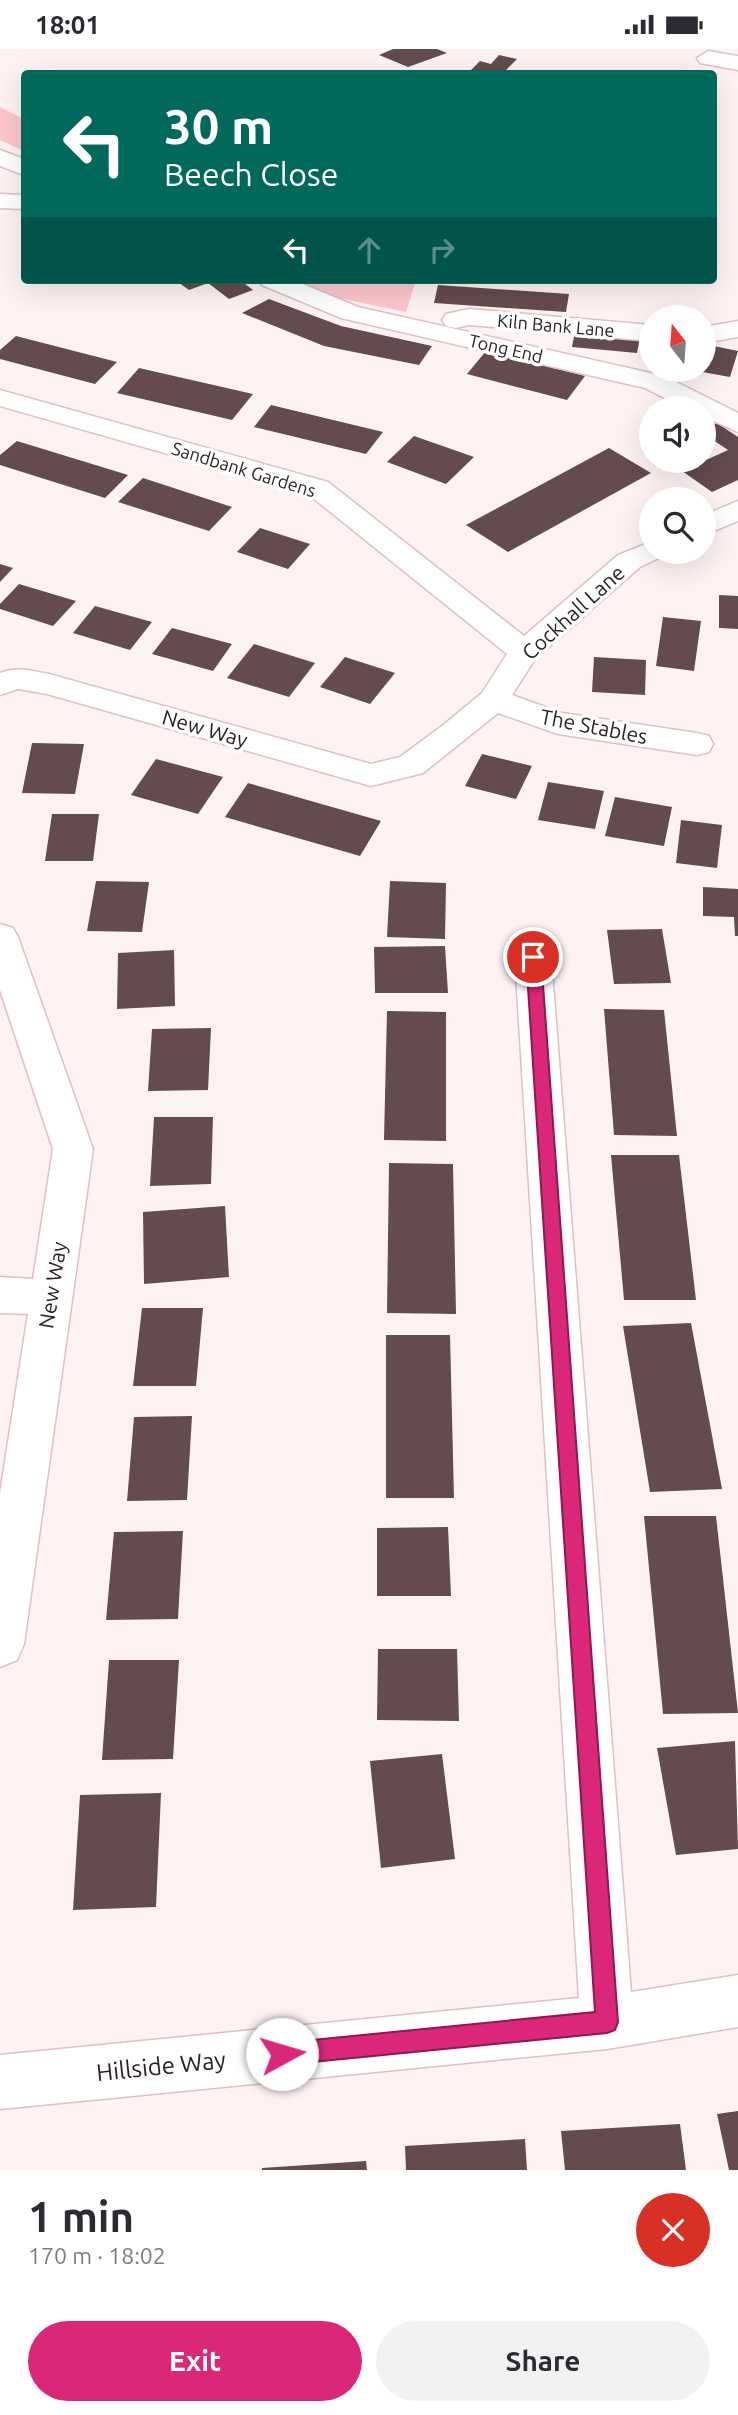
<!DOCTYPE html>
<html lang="en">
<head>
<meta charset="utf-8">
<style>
  :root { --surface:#fff; --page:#f2f2f3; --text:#2b2b33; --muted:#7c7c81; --accent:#db2777 }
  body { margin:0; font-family:Ubuntu,sans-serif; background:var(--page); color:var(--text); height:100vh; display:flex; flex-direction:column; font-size:26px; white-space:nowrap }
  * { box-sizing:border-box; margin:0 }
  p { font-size:23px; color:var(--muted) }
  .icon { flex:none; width:38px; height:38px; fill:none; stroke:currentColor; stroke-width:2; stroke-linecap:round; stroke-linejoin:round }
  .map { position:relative; height:2121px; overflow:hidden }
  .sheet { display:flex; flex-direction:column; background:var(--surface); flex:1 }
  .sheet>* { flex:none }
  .guide { position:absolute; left:21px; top:21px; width:696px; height:214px; border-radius:7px; box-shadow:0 7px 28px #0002; background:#00695c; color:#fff; overflow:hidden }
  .needle { width:46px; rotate:343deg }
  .controls { position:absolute; left:639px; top:256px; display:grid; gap:14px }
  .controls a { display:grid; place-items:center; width:77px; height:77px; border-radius:50%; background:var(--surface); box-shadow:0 7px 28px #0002; font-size:35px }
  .pin { position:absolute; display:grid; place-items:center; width:60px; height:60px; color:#fff; margin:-30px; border:4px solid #fff; border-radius:50%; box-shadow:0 2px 7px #0007 }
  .me { position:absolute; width:77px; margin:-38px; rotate:84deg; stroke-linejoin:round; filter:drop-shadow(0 0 5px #0008) }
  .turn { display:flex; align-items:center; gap:24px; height:147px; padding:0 28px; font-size:32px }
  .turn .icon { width:91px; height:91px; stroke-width:2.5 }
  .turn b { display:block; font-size:49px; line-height:60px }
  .lanes { display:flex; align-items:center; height:66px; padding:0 28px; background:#0003; justify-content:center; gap:35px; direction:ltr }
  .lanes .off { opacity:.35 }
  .round { display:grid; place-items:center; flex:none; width:74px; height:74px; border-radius:37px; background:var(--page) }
  .headline { display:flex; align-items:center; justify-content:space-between; height:119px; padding:0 28px }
  h1 { font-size:42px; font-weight:700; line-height:52px }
  .cta { display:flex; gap:14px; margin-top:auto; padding:14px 28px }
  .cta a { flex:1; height:80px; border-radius:42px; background:var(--accent); color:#fff; font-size:28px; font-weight:700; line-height:80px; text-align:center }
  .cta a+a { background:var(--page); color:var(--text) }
  .status { display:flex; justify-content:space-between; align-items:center; height:49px; padding:0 35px; background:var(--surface); direction:ltr }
  .status svg { height:19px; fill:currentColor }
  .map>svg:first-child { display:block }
  .green { fill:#fcc7cc }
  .building { fill:#644b4d }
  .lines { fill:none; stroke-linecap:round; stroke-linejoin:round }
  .minor-casing { stroke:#dec0c3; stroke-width:3 }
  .minor { fill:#fff; fill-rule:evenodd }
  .route { fill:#db2777; stroke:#8e194d; stroke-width:2 }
  .labels { text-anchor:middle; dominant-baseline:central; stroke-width:7; stroke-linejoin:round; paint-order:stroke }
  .far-street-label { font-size:18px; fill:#2d2223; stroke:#fff }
  .street-label { font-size:21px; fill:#2d2223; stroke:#fff }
  .near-street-label { font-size:24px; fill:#2d2223; stroke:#fff }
</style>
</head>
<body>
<div class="status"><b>18:01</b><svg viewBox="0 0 49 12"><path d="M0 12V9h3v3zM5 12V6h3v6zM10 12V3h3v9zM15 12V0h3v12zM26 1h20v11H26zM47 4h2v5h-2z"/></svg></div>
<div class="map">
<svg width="738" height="2121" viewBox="0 0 738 2121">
  <rect width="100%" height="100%" fill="#fff2f3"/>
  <g class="green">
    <polygon points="0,58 24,70 24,102 0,91"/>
    <polygon points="299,231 416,231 406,263 333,248"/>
  </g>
  <g class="building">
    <polygon points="393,0 437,0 447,4 408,18 379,6"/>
    <polygon points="499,6 517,10 503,24 468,24 480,12 491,15"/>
    <polygon points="175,231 240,231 253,241 229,250 208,234 189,241"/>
    <polygon points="438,236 569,245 566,263 434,254"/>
    <polygon points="269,250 341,277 432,297 419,316 324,297 242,264"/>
    <polygon points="575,282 640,288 637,304 572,298"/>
    <polygon points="16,287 117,313 95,335 0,310 0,301"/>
    <polygon points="704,295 738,302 730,328 697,322 704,320"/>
    <polygon points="486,302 585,327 567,351 467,325"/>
    <polygon points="139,319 253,345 232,371 117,344"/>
    <polygon points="271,356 383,383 366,405 254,378"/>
    <polygon points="717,374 738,388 738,431 712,443 682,422 728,401 704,385 704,380"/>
    <polygon points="414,387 474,408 446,435 387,413"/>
    <polygon points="17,392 128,426 105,449 0,416 0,406"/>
    <polygon points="609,399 651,424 508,503 466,476"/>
    <polygon points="143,429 232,458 209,482 118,453"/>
    <polygon points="260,479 310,495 288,520 237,503"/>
    <polygon points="0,515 13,519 0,533"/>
    <polygon points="19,535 76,552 53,577 0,560 0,555"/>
    <polygon points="719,546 738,547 738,580 719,579"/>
    <polygon points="95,557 152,573 130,601 73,584"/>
    <polygon points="663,568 701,572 694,622 656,617"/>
    <polygon points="172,579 232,595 213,622 152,605"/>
    <polygon points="254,595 315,614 289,648 227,629"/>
    <polygon points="345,608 395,624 370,655 320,638"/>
    <polygon points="594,608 646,611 645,646 592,643"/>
    <polygon points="32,694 84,695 75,745 22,744"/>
    <polygon points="482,705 532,717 516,750 465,737"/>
    <polygon points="156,710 223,728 198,765 131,746"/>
    <polygon points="548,733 604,742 595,780 538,771"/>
    <polygon points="248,734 381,772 360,807 225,768"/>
    <polygon points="615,748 672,758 664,797 605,787"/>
    <polygon points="52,765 99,765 93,812 45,812"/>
    <polygon points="681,771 722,776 717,819 676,814"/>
    <polygon points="96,832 149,833 142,883 87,882"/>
    <polygon points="390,832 446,834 445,890 387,888"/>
    <polygon points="703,838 738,840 738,887 735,887 734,868 703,867"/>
    <polygon points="662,880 671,934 614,935 607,881"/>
    <polygon points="445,897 448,944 375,944 374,898"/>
    <polygon points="174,901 175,957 117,960 118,904"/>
    <polygon points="604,960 664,961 677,1087 614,1086"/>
    <polygon points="387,962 446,963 446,1092 384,1091"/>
    <polygon points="211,979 208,1041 148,1042 152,980"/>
    <polygon points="154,1068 213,1068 211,1135 150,1137"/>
    <polygon points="611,1106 679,1106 696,1251 624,1251"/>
    <polygon points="389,1114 453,1115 456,1265 387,1264"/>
    <polygon points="225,1157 229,1228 144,1235 143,1163"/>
    <polygon points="142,1259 203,1259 196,1337 133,1337"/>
    <polygon points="691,1274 722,1440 650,1443 623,1277"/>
    <polygon points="386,1286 450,1286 454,1449 386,1449"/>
    <polygon points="192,1367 187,1451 127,1452 134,1368"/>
    <polygon points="644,1467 716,1467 738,1664 663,1665"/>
    <polygon points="448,1478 451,1547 377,1547 377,1479"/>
    <polygon points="183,1482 178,1570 106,1571 114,1483"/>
    <polygon points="378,1600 457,1600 459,1672 377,1671"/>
    <polygon points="109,1611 179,1611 173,1710 102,1711"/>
    <polygon points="735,1692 738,1800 676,1806 657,1699"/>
    <polygon points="442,1705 455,1810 381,1819 370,1712"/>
    <polygon points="161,1744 156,1858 73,1861 80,1746"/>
    <polygon points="738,2062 738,2121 729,2121 717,2065"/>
    <polygon points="680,2075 686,2121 565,2121 561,2082"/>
    <polygon points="525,2090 527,2121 406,2121 405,2097"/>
    <polygon points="366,2112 367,2121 262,2121 262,2119"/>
  </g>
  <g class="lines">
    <g class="minor-casing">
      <g id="minor">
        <polygon points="708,2 738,7 738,21 700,14 697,9"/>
        <polygon points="0,101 24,110 24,126 0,117"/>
        <polygon points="0,145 24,146 24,160 0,159"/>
        <polygon points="258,231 293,231 358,258 664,327 738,364 738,383 704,368 704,359 684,359 645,339 341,269 262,236"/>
        <polygon points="469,260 651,276 651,292 469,276 455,279 446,277 442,271 446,265"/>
        <polygon points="738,272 738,288 704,294 704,278"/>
        <path d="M0,341L328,433L524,587L618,506L651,493V502H666L661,508L640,518L535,610L512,646L562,664L697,684L709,687L713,695L709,703L697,706L558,685L498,664L423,724L371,737L47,645L18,640L0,646V624C17,617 32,622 49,625L371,715L400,708L442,677L482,644L507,605L308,445L0,357Z"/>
        <polygon points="738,452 738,472 704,486 704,466"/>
        <polygon points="0,875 13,879 18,888 93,1100 24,1595 17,1611 0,1618 0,1444 28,1265 0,1264 0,1228 33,1230 53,1100 0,941"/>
        <polygon points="533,895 546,899 551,908 631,1943 738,1926 738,1978 607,2000 0,2060 0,2006 579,1949 515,908 520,899"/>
      </g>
    </g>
    <use href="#minor" class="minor"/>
  </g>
  <polygon class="route" points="533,903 541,908 618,1973 615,1981 607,1984 282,2016 274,2013 271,2005 274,1997 282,1994 595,1963 526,908"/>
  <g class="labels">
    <g class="far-street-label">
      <text transform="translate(556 276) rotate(5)">Kiln Bank Lane</text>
      <text transform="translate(506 299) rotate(13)">Tong End</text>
      <text transform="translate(244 420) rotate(17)">Sandbank Gardens</text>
    </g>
    <g class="street-label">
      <text transform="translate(573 563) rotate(-42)">Cockhall Lane</text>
      <text transform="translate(594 677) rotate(11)">The Stables</text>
      <text transform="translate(205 679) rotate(16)">New Way</text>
      <text transform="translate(52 1236) rotate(-81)">New Way</text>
    </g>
    <g class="near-street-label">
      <text transform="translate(161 2017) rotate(-6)">Hillside Way</text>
    </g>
  </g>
</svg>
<div class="controls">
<a><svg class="needle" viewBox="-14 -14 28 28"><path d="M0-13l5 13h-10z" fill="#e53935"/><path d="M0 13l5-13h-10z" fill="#7c7c81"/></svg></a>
<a><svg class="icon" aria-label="sound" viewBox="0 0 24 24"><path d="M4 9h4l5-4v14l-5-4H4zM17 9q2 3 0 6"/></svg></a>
<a><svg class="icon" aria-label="search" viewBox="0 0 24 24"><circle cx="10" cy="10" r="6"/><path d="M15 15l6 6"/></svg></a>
</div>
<div class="pin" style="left:533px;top:908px;background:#d93025"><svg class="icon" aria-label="arrive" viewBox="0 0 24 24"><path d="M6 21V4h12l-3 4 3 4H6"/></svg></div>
<svg class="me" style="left:282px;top:2005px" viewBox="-20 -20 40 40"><circle r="19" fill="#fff"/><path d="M0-13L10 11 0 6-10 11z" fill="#db2777"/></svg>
<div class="guide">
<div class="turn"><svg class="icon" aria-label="left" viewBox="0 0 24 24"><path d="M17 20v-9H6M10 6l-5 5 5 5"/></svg><div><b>30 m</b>Beech Close</div></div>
<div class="lanes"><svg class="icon" aria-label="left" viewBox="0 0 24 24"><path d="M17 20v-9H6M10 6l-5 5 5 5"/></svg><svg class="icon off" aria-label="ahead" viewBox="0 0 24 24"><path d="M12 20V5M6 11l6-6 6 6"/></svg><svg class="icon off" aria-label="right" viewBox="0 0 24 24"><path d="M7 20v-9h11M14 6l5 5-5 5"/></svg></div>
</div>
</div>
<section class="sheet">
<div class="headline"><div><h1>1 min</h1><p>170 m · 18:02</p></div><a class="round" style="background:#d93025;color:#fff"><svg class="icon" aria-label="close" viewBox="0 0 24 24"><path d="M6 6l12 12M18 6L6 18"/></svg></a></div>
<div class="cta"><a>Exit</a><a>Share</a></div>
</section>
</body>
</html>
